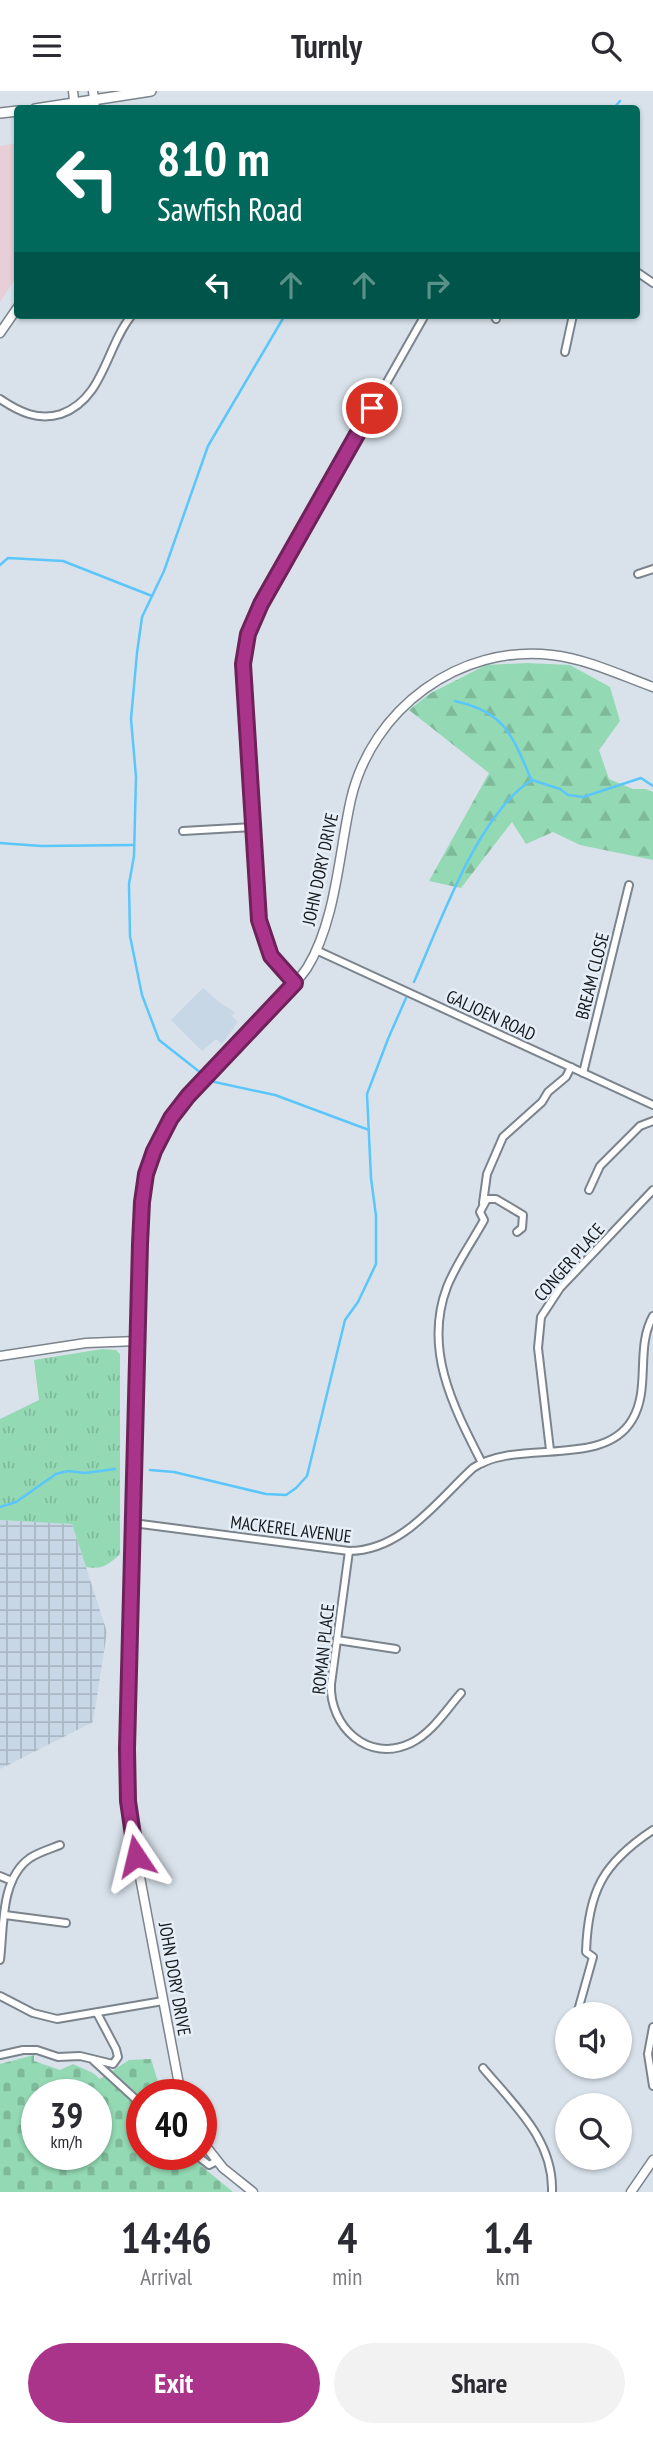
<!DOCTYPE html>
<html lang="en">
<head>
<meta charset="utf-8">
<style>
  :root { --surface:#fff; --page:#f2f2f3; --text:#2b2b33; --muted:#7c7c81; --accent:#ab348b }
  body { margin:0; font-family:"PT Sans Narrow",sans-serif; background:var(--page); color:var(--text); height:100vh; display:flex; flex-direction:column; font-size:26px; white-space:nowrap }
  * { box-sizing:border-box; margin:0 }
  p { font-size:23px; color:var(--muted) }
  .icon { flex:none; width:38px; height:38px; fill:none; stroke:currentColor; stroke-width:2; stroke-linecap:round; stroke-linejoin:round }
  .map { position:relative; height:2101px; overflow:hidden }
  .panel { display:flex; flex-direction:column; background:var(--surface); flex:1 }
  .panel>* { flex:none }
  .guide { position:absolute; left:14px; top:14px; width:626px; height:214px; border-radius:7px; box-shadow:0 2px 5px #0004; background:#00695c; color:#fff; overflow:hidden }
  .tools { position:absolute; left:555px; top:1911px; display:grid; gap:14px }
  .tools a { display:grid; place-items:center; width:77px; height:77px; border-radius:50%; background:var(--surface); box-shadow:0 2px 5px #0004; font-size:35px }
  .speed { position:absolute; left:21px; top:1988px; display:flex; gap:14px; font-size:35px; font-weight:700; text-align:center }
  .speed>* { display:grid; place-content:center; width:91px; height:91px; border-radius:50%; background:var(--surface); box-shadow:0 2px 5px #0004; line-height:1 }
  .speed small { font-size:18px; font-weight:400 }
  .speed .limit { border:10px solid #d22; background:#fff; color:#111 }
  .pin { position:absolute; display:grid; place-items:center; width:60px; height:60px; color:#fff; margin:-30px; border:4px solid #fff; border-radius:50%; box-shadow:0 2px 7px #0007 }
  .me { position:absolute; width:77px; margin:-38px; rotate:350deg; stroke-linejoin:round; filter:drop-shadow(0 0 5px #0008) }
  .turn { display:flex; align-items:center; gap:24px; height:147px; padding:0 28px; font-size:32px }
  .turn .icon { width:91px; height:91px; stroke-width:2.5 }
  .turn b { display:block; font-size:49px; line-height:60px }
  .lanes { display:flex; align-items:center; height:66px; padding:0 28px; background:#0003; justify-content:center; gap:35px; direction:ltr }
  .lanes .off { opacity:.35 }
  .eta { display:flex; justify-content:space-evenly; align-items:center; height:119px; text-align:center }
  .eta b { font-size:42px; font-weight:700; line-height:49px }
  .button { display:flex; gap:14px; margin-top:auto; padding:14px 28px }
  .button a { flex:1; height:80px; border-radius:42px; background:var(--accent); color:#fff; font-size:28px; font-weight:700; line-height:80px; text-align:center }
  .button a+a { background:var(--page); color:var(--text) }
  header { display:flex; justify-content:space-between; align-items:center; height:91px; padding:0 28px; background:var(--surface); font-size:32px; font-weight:700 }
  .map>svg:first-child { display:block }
  .commercial { fill:#e8cfd7 }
  .industrial { fill:url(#industrial-grid) }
  .built { fill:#c8d7e5 }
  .grass { fill:url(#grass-tufts) }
  .forest { fill:url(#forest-firs) }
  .cemetery { fill:url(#cemetery-stones); fill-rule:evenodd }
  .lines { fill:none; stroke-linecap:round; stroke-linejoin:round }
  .stream { stroke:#5bc6fc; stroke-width:2.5 }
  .minor-casing { stroke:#7b848c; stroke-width:10 }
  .tertiary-casing { stroke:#7b848c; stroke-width:11 }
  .secondary-casing { stroke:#7b848c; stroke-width:12 }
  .minor { stroke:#fff; stroke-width:6 }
  .tertiary { stroke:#fff; stroke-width:8 }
  .secondary { stroke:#fff; stroke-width:9 }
  .route-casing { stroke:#6f225a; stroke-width:18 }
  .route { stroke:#ab348b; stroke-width:12 }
  .labels { text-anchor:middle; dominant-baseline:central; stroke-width:5; stroke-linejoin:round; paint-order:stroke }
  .street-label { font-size:18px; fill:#171a1d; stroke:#e6eff8 }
</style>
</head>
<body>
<header><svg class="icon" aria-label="menu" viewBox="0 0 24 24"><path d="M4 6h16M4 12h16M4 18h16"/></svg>Turnly<svg class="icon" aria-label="search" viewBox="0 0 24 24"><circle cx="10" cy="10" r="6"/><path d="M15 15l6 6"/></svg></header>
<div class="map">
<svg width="653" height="2101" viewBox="0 0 653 2101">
  <defs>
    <pattern id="industrial-grid" width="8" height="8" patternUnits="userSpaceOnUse" patternTransform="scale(1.75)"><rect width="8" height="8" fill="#c8d7e5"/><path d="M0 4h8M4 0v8" fill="none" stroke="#abb8c4"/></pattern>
    <pattern id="grass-tufts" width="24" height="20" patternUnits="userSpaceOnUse" patternTransform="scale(1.75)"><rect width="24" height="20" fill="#93d9b3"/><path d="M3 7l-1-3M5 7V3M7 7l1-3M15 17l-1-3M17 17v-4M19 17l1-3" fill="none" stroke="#7eba9a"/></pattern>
    <pattern id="forest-firs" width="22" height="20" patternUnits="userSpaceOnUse" patternTransform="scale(1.75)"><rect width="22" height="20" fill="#93d9b3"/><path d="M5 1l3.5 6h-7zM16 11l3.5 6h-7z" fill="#7eba9a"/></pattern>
    <pattern id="cemetery-stones" width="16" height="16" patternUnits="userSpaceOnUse" patternTransform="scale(1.75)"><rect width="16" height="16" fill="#93d9b3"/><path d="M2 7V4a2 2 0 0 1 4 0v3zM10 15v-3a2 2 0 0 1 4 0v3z" fill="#7eba9a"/></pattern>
  </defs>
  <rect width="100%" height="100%" fill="#d9e2eb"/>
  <polygon class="commercial" points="17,52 17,185 0,211 0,55"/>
  <polygon class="industrial" points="0,1429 72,1433 107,1541 93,1631 0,1678"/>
  <polygon class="built" points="203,897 219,911 235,921 232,925 238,931 222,953 216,948 202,960 171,929"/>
  <path class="grass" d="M102,1258L116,1259L120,1263V1463C108,1474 102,1479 86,1476L72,1433L0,1429V1328L39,1309L34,1269Z"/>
  <polygon class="forest" points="527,572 570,574 610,596 620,630 599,659 609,688 633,698 646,698 653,701 653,769 580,754 553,741 526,753 512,731 461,797 429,790 489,682 409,619 431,602 486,574"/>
  <path class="cemetery" d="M34,1964V1970L60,1979L73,1973L93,1982L100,1988L129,1969L151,1968L162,2004H142V2063H187L233,2101H0V1973ZM37,2004H96V2063H37Z"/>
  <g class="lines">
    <g class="stream">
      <polyline points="613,18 620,10"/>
      <polyline points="0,474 8,467 63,470 152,505"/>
      <path d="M455,610C505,621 512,644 531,688"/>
      <polyline points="0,752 41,755 133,754"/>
      <path d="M414,891C440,833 478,722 532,689L560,698L568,704L583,706L641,687L653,695"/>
      <polyline points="201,982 159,949 142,904 130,845 129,793 134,765 136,686 131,628 137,562 142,526 164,480 208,355 285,224"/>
      <polyline points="210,990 275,1004 369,1039"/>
      <polyline points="150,1379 174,1381 266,1403 286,1404 296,1397 307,1385 345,1229 358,1211 376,1173 376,1125 371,1087 367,1003 388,948 406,907"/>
      <polyline points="0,1416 16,1411 56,1383 68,1380 85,1382 115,1378"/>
    </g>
    <g class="minor-casing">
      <g id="minor">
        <polyline points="637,181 653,192"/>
        <polyline points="494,224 496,228"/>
        <polyline points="565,261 573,224"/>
        <path d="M0,308C19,321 38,330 61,323C104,308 106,255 132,224"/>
        <polyline points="638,483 653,478"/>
        <polyline points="183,740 253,736"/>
        <polyline points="316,859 653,1014"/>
        <polyline points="295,892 271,865 259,829 243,573 248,543 261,513 425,224"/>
        <polyline points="583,982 629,794"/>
        <polyline points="589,1099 600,1075 640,1035 653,1030"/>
        <polyline points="483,1112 487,1083 503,1046 542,1011 548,1001 566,986 571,976"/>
        <polyline points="550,1359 538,1257 541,1226 560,1197 653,1099"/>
        <path d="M482,1372C454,1317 423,1259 447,1196C456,1173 472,1151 484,1129L480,1121L487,1108H496L523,1124L522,1137L517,1141"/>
        <path d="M133,1432L349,1460C402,1460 437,1410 473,1377C517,1347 603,1378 632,1329C651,1298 635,1257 653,1225"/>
        <path d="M349,1460L331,1593C329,1635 368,1673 411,1652C432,1642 446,1619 461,1602"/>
        <polyline points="337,1549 396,1558"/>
        <polyline points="0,1785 12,1790"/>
        <polyline points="5,1824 66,1832"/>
        <path d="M0,1869C4,1837 0,1788 30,1767C39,1761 50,1758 60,1754"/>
        <polyline points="0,1905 33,1922 57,1928 163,1910"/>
        <path d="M577,1923L593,1866L586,1861C588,1800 603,1772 653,1739"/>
        <polyline points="653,1936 648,1963 653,1995"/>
        <polyline points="0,1964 23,1959 37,1959 58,1966 80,1965 113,1973 118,1966 116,1958 97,1922"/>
        <polyline points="94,1970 142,2014"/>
        <path d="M483,1977C514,2014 554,2049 552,2101"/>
        <polyline points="195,2063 209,2074 217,2070"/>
      </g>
    </g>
    <g class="tertiary-casing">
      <g id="tertiary">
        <polyline points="73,0 75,18"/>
        <polyline points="93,0 95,18"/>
        <polyline points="0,242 18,216"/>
        <polyline points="0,1265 86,1252 137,1250"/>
        <path d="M181,2004L133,1749L127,1687L140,1137C144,1030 198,996 265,925C280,909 295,894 307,877C336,830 339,761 351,708C372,618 459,553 552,564C587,568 620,584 653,596"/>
        <polyline points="201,2049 223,2077 253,2101"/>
        <polyline points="631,2101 653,2069"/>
      </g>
    </g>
    <g class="secondary-casing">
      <g id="secondary">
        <polyline points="35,18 151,0"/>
        <polyline points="0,22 18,20"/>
      </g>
    </g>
    <use href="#minor" class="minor"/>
    <use href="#tertiary" class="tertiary"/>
    <use href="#secondary" class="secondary"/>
  </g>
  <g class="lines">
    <g class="route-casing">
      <polyline id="route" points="136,1765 128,1710 127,1658 140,1153 142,1111 146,1083 154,1060 171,1027 188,1005 295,892 271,865 259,829 243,573 248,543 261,513 372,317"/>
    </g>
    <use href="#route" class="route"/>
  </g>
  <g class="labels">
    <g class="street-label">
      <text transform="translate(320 778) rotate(-78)">JOHN DORY DRIVE</text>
      <text transform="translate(592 885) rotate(-76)">BREAM CLOSE</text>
      <text transform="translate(491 924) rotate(25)">GALJOEN ROAD</text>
      <text transform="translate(569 1171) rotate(-49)">CONGER PLACE</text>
      <text transform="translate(291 1438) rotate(7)">MACKEREL AVENUE</text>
      <text transform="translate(323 1558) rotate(-84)">ROMAN PLACE</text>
      <text transform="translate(175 1888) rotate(80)">JOHN DORY DRIVE</text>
    </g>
  </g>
</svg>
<div class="tools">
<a><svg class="icon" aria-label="sound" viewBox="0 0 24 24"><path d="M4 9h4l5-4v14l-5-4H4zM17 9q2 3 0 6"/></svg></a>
<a><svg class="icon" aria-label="search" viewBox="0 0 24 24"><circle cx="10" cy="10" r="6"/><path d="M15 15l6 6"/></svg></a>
</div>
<div class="speed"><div>39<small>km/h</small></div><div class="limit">40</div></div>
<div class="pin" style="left:372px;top:317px;background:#d93025"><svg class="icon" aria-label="arrive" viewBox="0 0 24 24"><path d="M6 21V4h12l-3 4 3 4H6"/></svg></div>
<svg class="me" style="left:136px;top:1765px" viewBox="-20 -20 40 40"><path d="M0-17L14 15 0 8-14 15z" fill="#ab348b" stroke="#fff" stroke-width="4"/></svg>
<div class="guide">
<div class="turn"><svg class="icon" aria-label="left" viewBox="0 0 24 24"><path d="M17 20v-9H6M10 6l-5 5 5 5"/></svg><div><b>810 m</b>Sawfish Road</div></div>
<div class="lanes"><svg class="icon" aria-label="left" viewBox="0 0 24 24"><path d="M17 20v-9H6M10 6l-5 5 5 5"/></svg><svg class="icon off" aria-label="ahead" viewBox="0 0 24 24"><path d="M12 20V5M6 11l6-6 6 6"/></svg><svg class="icon off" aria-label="ahead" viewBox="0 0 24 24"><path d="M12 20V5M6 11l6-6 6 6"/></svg><svg class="icon off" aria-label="right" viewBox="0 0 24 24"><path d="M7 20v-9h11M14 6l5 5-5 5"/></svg></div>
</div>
</div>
<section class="panel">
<div class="eta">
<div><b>14:46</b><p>Arrival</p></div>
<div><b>4</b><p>min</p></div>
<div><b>1.4</b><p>km</p></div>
</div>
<div class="button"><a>Exit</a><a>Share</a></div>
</section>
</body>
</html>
